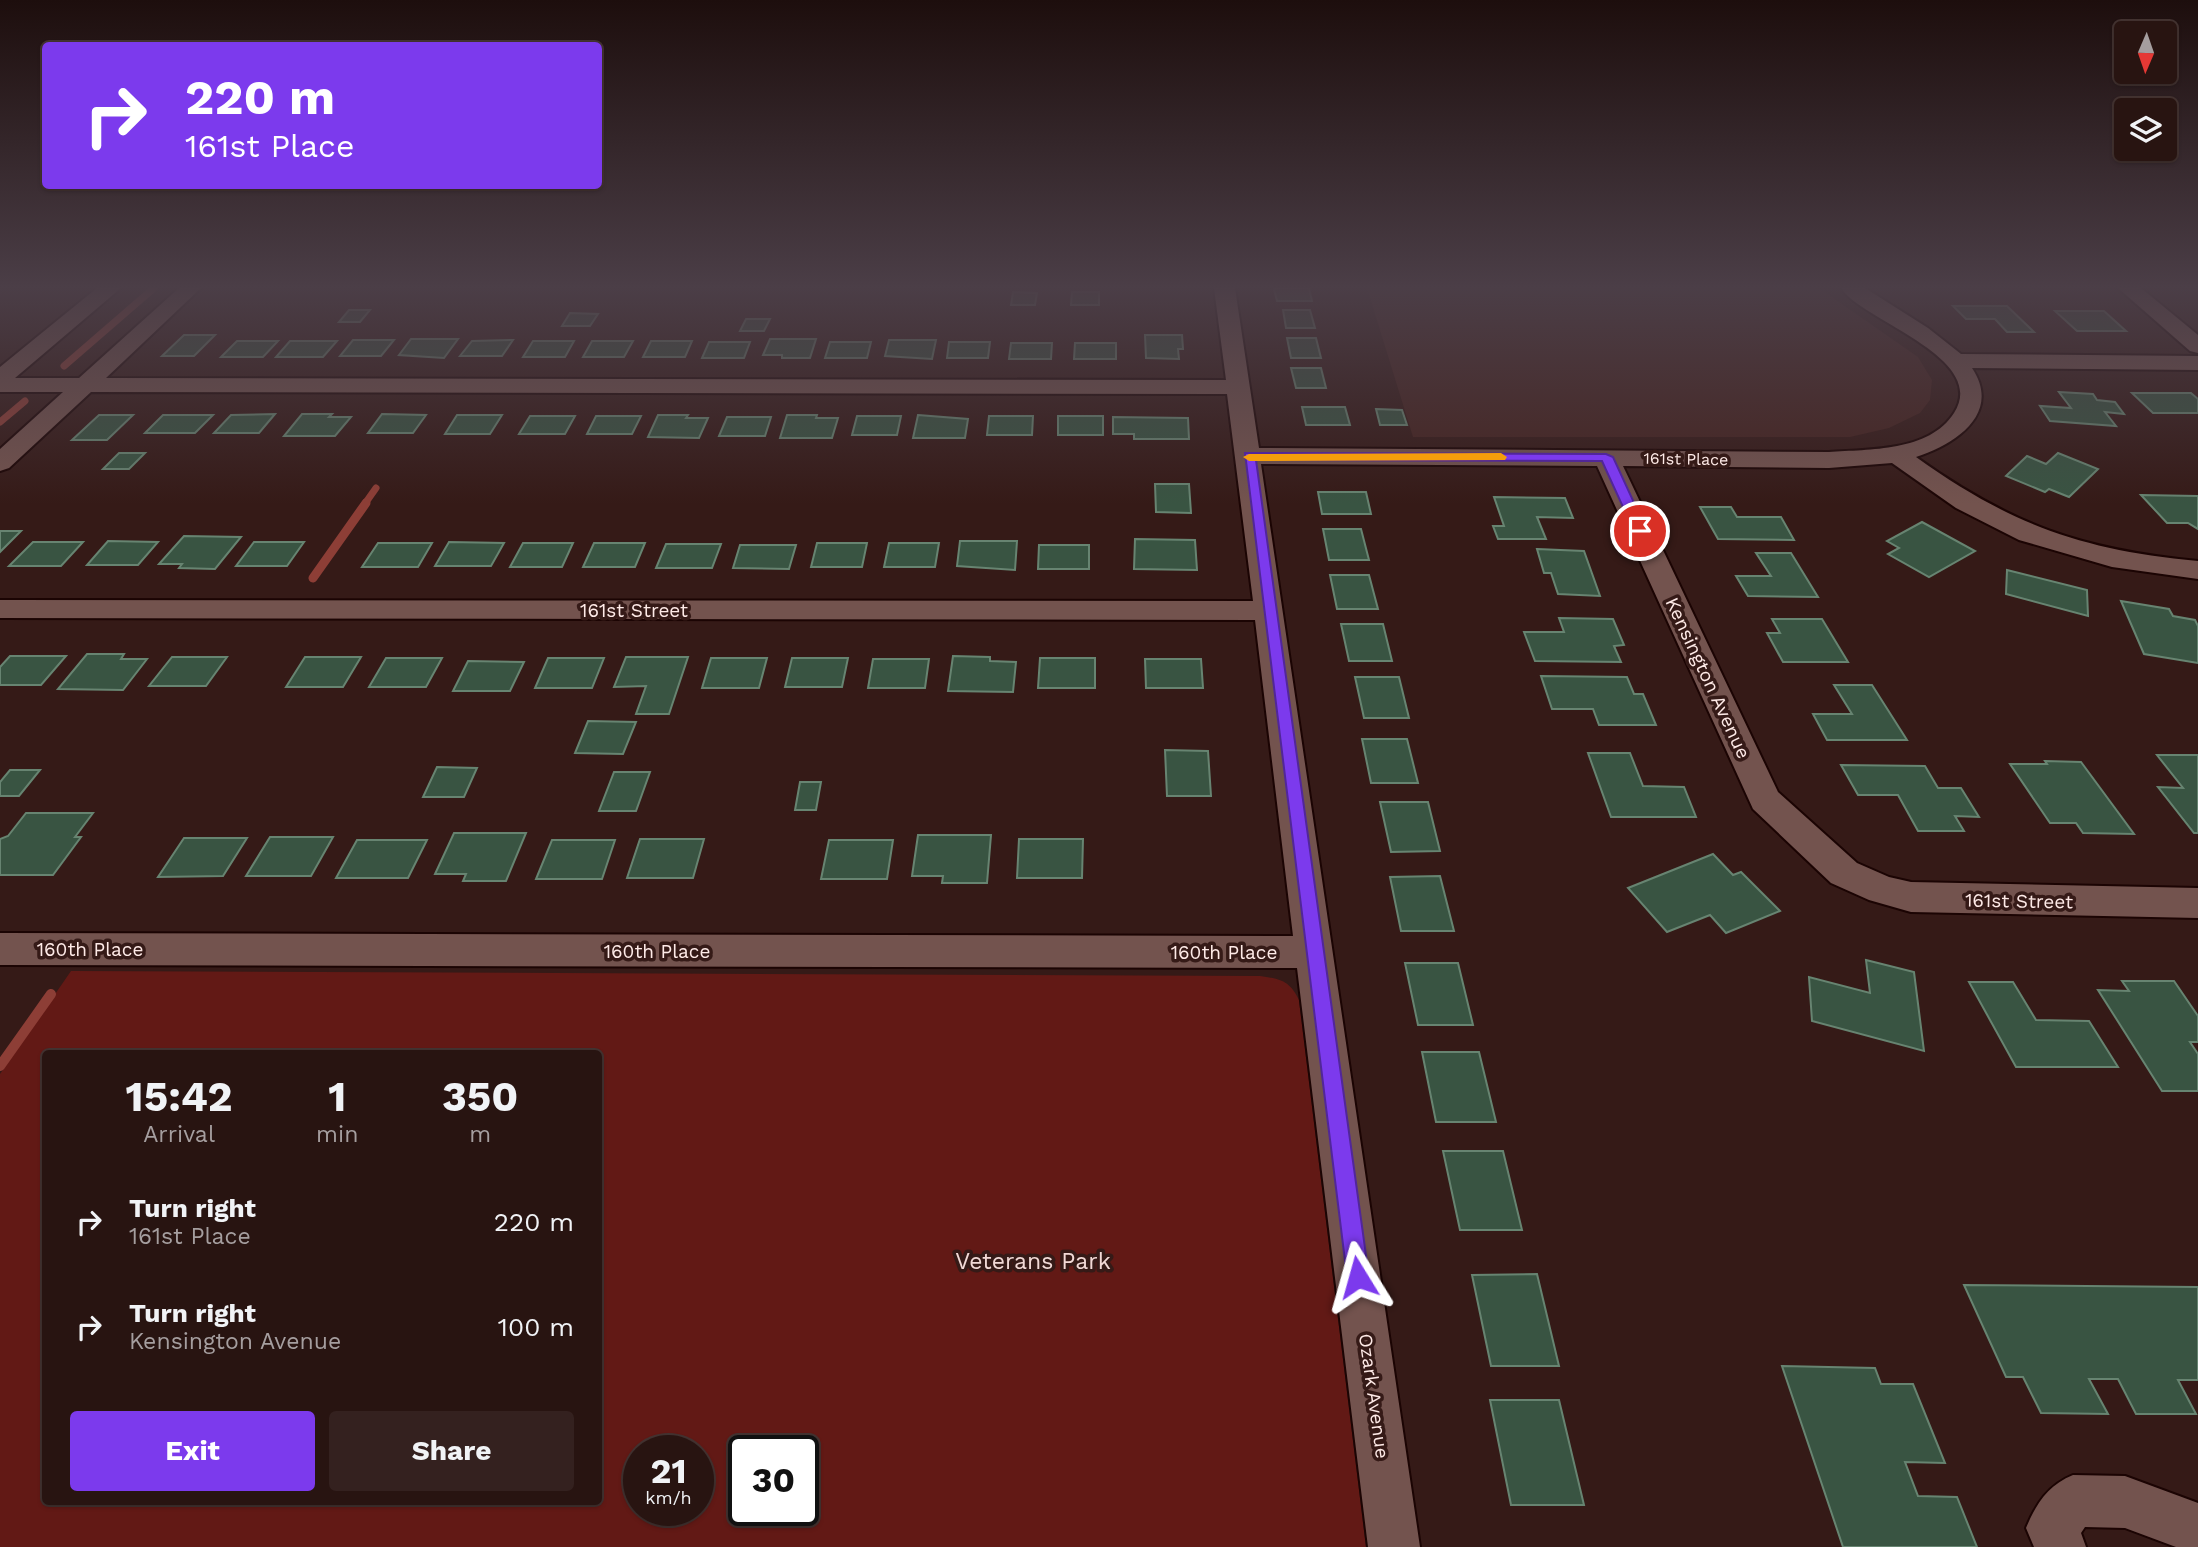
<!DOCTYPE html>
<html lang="en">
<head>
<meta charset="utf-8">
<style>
  :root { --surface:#281411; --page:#34211f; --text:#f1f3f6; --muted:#a59e9f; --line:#443331; --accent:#7c3aed }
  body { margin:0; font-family:"Work Sans",sans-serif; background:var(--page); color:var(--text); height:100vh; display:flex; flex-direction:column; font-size:26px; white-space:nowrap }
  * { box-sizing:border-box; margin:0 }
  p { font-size:23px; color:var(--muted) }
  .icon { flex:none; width:38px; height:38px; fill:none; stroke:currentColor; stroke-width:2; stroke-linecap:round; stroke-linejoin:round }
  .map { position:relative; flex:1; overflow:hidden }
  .panel { position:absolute; left:42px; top:1050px; width:560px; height:455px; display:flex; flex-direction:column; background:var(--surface); border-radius:7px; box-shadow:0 2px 5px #0004,0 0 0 2px var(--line) }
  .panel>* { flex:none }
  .guide { position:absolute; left:42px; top:42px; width:560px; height:147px; border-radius:7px; box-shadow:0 2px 5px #0004,0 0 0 2px var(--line); background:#7c3aed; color:#fff; overflow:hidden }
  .needle { width:46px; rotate:182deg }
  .tools { position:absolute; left:2114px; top:21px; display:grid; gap:14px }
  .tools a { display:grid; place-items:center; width:63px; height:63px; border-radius:7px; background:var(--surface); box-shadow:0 2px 5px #0004,0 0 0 2px var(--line); font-size:35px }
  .speed { position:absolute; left:623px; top:1435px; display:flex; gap:14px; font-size:35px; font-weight:700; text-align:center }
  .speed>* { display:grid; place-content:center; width:91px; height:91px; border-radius:50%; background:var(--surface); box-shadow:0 2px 5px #0004,0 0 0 2px var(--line); line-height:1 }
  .speed small { font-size:18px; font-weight:400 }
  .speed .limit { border:4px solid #111; border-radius:10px; background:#fff; color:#111 }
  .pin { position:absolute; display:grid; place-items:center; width:60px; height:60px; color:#fff; margin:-30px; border:4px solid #fff; border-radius:50%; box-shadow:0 2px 7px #0007 }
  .me { position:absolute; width:77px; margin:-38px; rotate:352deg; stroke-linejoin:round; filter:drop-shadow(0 0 5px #0008) }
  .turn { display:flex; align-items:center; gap:24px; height:147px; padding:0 28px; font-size:32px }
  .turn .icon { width:91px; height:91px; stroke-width:2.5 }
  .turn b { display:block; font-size:49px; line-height:60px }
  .eta { display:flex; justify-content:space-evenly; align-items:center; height:119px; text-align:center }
  .eta b { font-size:42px; font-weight:700; line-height:49px }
  .button { display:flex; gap:14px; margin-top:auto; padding:14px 28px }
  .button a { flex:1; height:80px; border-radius:7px; background:var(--accent); color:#fff; font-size:28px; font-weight:700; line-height:80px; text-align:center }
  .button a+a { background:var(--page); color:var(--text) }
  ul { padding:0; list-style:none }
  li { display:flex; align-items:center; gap:21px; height:105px; padding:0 28px }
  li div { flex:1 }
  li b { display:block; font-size:26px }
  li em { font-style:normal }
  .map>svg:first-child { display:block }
  .built { fill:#45231f }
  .green { fill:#621915; fill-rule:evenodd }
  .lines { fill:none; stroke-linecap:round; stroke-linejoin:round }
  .stream-far2 { stroke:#8d3e36; stroke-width:7 }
  .stream-far1 { stroke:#8d3e36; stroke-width:9 }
  .stream { stroke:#8d3e36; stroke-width:10 }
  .building { fill:#395442; stroke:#678471; stroke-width:2 }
  .minor-casing { stroke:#1b0403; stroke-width:4 }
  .minor { fill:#73534e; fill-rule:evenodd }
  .route { fill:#7c3aed; stroke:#51269a; stroke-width:2 }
  .slow { fill:#f59e0b }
  .labels { text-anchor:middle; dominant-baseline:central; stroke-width:7; stroke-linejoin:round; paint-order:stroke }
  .far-street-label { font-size:16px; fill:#feeae7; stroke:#351a17 }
  .street-label { font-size:19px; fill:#feeae7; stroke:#351a17 }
  .near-park-label { font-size:23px; fill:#f2d9d6; stroke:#351a17 }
</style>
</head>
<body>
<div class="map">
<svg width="2198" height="1547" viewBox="0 0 2198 1547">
  <rect width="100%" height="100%" fill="#351a17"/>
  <polygon class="built" points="1367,288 1819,288 1918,357 1932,380 1930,400 1920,413 1889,428 1850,437 1413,437"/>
  <path class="green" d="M71,971L1260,976C1281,979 1290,981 1299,1000L1366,1547H0V1074ZM46,1054H598V1502H46ZM639,1451H698V1510H639ZM744,1451H803V1510H744Z"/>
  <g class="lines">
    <g class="stream-far2">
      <polyline points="64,366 154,288"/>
      <polyline points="0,422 25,401"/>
      <polyline points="364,505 376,488"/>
    </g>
    <polyline class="stream-far1" points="313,578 366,503"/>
    <polyline class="stream" points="0,1066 51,994"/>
  </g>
  <g class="building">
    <polygon points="1279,288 1309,288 1312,301 1277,301 1274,289"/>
    <polygon points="1013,292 1037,293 1035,305 1011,305"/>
    <polygon points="1072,292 1099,292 1099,305 1071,305"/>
    <polygon points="1953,306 2007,306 2034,332 2007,332 1995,319 1966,319"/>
    <polygon points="349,310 370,310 360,322 339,322"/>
    <polygon points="1283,310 1310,310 1315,328 1286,328"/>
    <polygon points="2055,311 2104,311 2126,331 2077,331"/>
    <polygon points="570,313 598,314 590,326 562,326"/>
    <polygon points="746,319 770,319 764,331 740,331"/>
    <polygon points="184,335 215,335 194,356 162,356"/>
    <polygon points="1145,335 1182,335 1183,349 1178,349 1179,359 1146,358"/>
    <polygon points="1287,338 1316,338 1321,358 1291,358"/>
    <polygon points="411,339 458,339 444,358 399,355"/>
    <polygon points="770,339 816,339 810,358 782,358 782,355 763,355"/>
    <polygon points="353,340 394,340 381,356 340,356"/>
    <polygon points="513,340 502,356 460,356 472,341"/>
    <polygon points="889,340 936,340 932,359 885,356"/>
    <polygon points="237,341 278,341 263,357 221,357"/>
    <polygon points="290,341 337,341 323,357 276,357"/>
    <polygon points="533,341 574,341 565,357 523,357"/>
    <polygon points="592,341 633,341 624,357 583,357"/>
    <polygon points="651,341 692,341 685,357 643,357"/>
    <polygon points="709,342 750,342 744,358 702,358"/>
    <polygon points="830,342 871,342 867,358 825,358"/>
    <polygon points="949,342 990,342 988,358 947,358"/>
    <polygon points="1011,343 1052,343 1051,359 1009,359"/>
    <polygon points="1075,343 1116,343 1116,359 1074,359"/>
    <polygon points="1291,368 1321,368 1326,388 1296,388"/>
    <polygon points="2059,392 2093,394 2097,400 2115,402 2124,414 2105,412 2116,426 2050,421 2040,406 2071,408"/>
    <polygon points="2132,393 2191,393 2198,399 2198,413 2153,413"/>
    <polygon points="1302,407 1345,407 1350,425 1306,425"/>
    <polygon points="1376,409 1402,410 1407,425 1380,425"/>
    <polygon points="275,414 259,433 214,433 231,415"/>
    <polygon points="302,414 332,414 329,417 351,417 335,436 284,436"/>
    <polygon points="382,414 426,415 413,433 368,433"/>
    <polygon points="99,415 133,415 107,440 72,440"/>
    <polygon points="163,415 213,415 195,433 145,433"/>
    <polygon points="457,415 502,415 490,434 445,434"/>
    <polygon points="658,415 688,415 686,418 708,418 699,438 648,437"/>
    <polygon points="787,415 817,415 816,418 838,418 832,438 780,438"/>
    <polygon points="918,415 968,419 965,438 913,438"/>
    <polygon points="530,416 575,416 565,434 519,434"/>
    <polygon points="596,416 641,416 632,434 587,434"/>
    <polygon points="857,416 901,416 897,435 852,435"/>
    <polygon points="989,416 1033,416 1032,435 987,435"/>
    <rect x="1058" y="416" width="45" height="19"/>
    <polygon points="727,417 771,417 765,436 719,436"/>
    <polygon points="1113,417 1188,418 1189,439 1134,439 1134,434 1113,434"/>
    <polygon points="119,453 145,453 129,469 103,469"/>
    <polygon points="2058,453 2098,469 2069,497 2049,489 2045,492 2006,476 2027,456 2046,464"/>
    <polygon points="1155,484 1189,484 1191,513 1156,512"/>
    <polygon points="1318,492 1366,492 1371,514 1322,514"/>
    <polygon points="2141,495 2198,496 2198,529 2188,523 2167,523"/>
    <polygon points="1494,497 1565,498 1573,518 1537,517 1546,539 1498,539 1493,526 1504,526"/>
    <polygon points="1700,507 1731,507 1737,517 1781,517 1794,540 1718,539"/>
    <polygon points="1922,522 1975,551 1929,577 1888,554 1899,548 1887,541"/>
    <polygon points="1323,529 1361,529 1369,560 1329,560"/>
    <polygon points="0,531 21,531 0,552"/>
    <polygon points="184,536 241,537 215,569 179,568 182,564 159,564"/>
    <polygon points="1135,539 1195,540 1197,570 1134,569"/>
    <polygon points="108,541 158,542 138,565 87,565"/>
    <polygon points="960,541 1017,541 1015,570 957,566"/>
    <polygon points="33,542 83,542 61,566 9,566"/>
    <polygon points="254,542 304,542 287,566 236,566"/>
    <polygon points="449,542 504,543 491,566 435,566"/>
    <polygon points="378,543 432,543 418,567 362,567"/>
    <polygon points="523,543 573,543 562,567 510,567"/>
    <polygon points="594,543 645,543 635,567 583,567"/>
    <polygon points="817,543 867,543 862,567 811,567"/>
    <polygon points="889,543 939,543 935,567 884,567"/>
    <polygon points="666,544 721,544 712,568 656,568"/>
    <polygon points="740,545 796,545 789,569 733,568"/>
    <polygon points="1039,545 1089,545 1089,569 1038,569"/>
    <polygon points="1537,549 1584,551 1600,596 1558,594 1551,573 1544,573"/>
    <polygon points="1756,553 1791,553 1818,597 1748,596 1736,576 1771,576"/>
    <polygon points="2007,570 2087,590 2088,616 2006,594"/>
    <polygon points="1330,575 1369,575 1378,609 1337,609"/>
    <polygon points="2121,601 2169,609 2173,616 2195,620 2198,626 2198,663 2144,654"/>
    <polygon points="1559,618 1613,619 1624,645 1614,646 1621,662 1535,661 1524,632 1564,632"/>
    <polygon points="1772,619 1822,619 1848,662 1783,662 1767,633 1780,633"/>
    <polygon points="1341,624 1383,624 1392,661 1349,661"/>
    <polygon points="87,654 124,654 121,659 147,659 123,690 58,689"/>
    <polygon points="10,656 66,656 41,685 0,685 0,667"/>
    <polygon points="953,656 990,657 990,661 1016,662 1013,692 948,691"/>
    <polygon points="172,657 227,657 206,686 149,686"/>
    <polygon points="305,657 361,657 343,687 286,687"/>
    <polygon points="626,657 688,657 669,714 636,714 646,686 614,687"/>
    <polygon points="386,658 442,658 426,687 369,687"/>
    <polygon points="548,658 604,658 592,688 535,688"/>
    <polygon points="711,658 767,658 759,688 702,688"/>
    <polygon points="792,658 848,658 842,687 785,687"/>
    <polygon points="1040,658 1095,658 1095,688 1038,688"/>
    <polygon points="873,659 929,659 925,688 868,688"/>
    <polygon points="1145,659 1201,659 1203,688 1146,688"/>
    <polygon points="468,661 524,662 510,691 453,691"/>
    <polygon points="1541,676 1627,677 1634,694 1643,694 1656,725 1599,725 1593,709 1552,709"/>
    <polygon points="1355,677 1399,677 1409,718 1364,718"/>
    <polygon points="1834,685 1872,685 1907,740 1827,740 1813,714 1852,714"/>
    <polygon points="588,721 636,722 623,754 575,753"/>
    <polygon points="1362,739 1407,739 1418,783 1371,783"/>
    <polygon points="1165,750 1208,751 1211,796 1167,796"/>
    <polygon points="1588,753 1630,753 1643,786 1684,787 1696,817 1611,817"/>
    <polygon points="2157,755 2198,755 2198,833 2194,833 2158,787 2183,788"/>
    <polygon points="2045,761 2081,762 2134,834 2083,833 2076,823 2050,823 2010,764 2047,764"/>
    <polygon points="1841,765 1925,766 1938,788 1961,788 1979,817 1955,816 1964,831 1918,831 1898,795 1858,795"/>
    <polygon points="437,767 477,768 464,797 423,797"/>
    <polygon points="10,770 40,770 19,796 0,796 0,782"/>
    <polygon points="614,772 650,772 636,811 599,811"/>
    <polygon points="800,782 821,782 816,810 795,810"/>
    <polygon points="1380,802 1428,802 1440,851 1391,852"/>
    <polygon points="26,813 93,813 75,837 81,837 53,875 0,875 0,839 8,836"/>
    <polygon points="454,833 526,833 506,881 463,881 466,874 435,874"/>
    <polygon points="918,835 991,835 987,883 942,883 943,876 912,876"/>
    <polygon points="270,837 333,837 311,876 246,876"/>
    <polygon points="184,838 247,838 223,876 158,877"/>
    <polygon points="640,839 704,839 693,878 627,878"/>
    <polygon points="1019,839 1083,839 1082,878 1017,878"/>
    <polygon points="357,840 427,840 408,878 336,878"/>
    <polygon points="552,840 615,840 602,879 536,879"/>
    <polygon points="829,840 893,840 887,879 821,879"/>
    <polygon points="1713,854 1733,875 1741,872 1780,911 1726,933 1710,915 1667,932 1628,888"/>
    <polygon points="1440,876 1454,931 1401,931 1390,877"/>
    <polygon points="1866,960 1914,972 1924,1051 1812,1021 1809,977 1870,993"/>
    <polygon points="1405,963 1458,963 1473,1025 1418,1025"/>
    <polygon points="2122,981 2174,981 2198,1016 2198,1042 2190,1042 2198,1054 2198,1091 2162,1091 2098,990 2129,991"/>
    <polygon points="1969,982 2013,982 2036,1020 2089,1021 2118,1067 2016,1067"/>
    <polygon points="1422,1052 1479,1052 1496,1122 1436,1122"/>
    <polygon points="1443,1151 1503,1151 1522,1230 1460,1230"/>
    <polygon points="1537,1274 1559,1366 1491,1366 1472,1275"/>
    <polygon points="1964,1285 2198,1287 2198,1380 2178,1380 2196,1414 2136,1414 2118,1379 2089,1379 2108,1414 2041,1413 2023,1377 2006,1377"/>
    <polygon points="1782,1366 1875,1368 1881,1384 1913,1384 1945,1463 1905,1462 1918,1496 1957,1497 1977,1547 1843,1547"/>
    <polygon points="1490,1400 1559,1400 1584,1505 1511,1505"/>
  </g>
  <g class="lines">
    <g class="minor-casing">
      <g id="minor">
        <path d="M97,288H121L15,378H79L179,288H201L106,378L1226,380L1214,288H1235L1259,448L1829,452C1869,449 1929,452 1954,413C1990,357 1860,320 1841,288H1865L1928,328L1961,354L2198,356V370L1972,368C2002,413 1956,444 1916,457C2011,525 2082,550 2198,561V579L2112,567L2019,540L1956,508L1892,463L1829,468L1623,466L1778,792L1857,863L1889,877L1911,882L2198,888V918L1911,912L1869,900L1831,883L1753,809L1597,466L1261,464L1420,1547H1368L1297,968L0,965V933L1293,936L1255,620L0,618V600L1253,601L1227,394L91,392L9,468L0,471V449L63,392H0V367Z"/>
        <polygon points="2118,288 2141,288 2198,335 2198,353 2190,351"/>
        <path d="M2073,1475L2125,1476L2198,1503V1547H2176L2125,1528L2085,1527L2081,1533L2086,1547H2034L2026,1528C2036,1504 2048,1485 2073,1475Z"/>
      </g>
    </g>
    <use href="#minor" class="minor"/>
  </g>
  <linearGradient id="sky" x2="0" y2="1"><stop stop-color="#1d0e0d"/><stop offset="0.57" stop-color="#4b3e47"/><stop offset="1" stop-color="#4b3e47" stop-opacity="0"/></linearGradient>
  <rect width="2198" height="504" fill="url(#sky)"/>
  <polygon class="route" points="1245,453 1606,454 1613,457 1647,531 1640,535 1634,531 1602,461 1256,460 1369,1277 1365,1285 1358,1288 1350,1285 1347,1277"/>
  <polygon class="slow" points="1501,453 1507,457 1505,460 1249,461 1243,457 1249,454"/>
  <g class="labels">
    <g class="far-street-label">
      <text transform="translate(1686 459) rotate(1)">161st Place</text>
    </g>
    <g class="street-label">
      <text x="634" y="610">161st Street</text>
      <text transform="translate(1708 678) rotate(65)">Kensington Avenue</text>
      <text transform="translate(2019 901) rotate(1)">161st Street</text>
      <text x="90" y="949">160th Place</text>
      <text x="657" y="951">160th Place</text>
      <text x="1224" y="952">160th Place</text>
      <text transform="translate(1374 1396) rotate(82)">Ozark Avenue</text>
    </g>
    <g class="near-park-label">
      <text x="1033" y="1261">Veterans Park</text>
    </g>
  </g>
</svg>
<div class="tools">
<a><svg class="needle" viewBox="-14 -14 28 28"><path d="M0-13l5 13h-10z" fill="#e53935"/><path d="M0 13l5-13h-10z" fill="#a59e9f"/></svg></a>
<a><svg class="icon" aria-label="layers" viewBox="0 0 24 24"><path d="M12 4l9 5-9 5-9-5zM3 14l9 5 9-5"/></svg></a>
</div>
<div class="speed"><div>21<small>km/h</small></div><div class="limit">30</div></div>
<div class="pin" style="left:1640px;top:531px;background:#d93025"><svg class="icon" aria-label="arrive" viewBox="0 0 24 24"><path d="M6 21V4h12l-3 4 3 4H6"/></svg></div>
<svg class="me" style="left:1358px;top:1277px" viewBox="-20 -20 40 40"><path d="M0-17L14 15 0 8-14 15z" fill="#7c3aed" stroke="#fff" stroke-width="4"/></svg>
<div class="guide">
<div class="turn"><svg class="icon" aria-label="right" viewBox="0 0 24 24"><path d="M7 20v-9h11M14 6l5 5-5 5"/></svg><div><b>220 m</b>161st Place</div></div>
</div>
<section class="panel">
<div class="eta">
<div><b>15:42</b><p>Arrival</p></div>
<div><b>1</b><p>min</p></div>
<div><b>350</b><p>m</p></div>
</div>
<ul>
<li><svg class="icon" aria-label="right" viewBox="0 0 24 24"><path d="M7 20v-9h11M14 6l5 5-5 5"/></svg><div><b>Turn right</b><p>161st Place</p></div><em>220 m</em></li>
<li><svg class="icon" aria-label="right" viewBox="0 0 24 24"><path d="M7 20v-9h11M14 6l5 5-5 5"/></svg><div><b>Turn right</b><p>Kensington Avenue</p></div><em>100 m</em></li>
</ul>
<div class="button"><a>Exit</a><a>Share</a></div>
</section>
</div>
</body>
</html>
